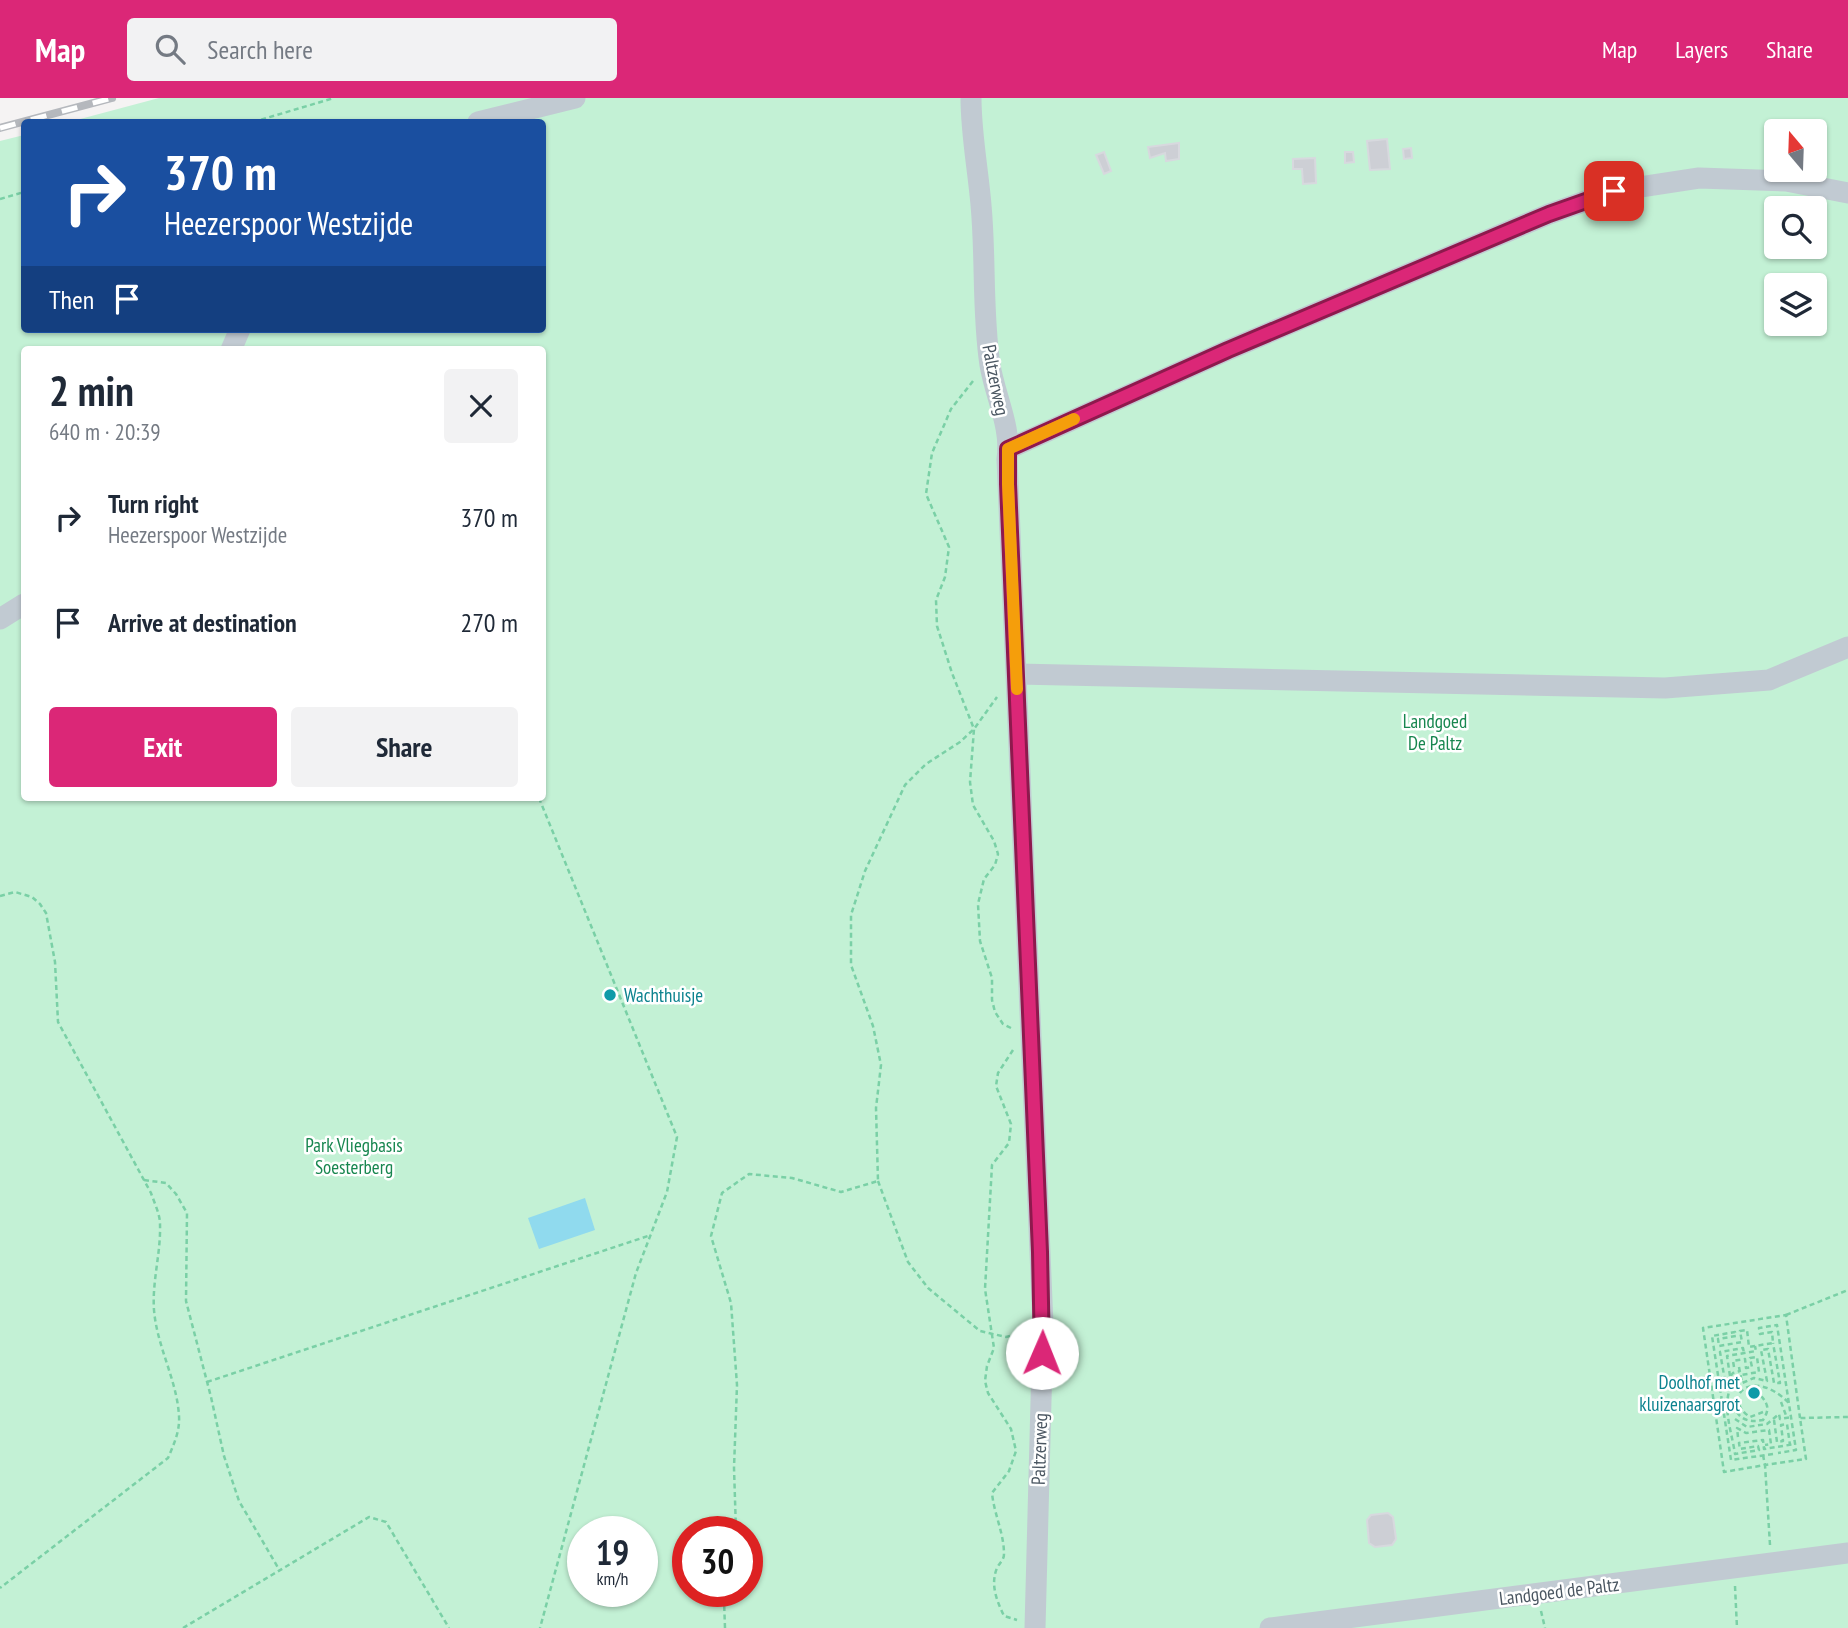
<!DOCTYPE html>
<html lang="en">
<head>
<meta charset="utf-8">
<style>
  :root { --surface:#fff; --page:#f2f2f3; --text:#1f2937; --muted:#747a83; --accent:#db2777 }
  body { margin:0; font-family:"PT Sans Narrow",sans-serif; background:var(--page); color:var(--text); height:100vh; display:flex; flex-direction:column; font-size:26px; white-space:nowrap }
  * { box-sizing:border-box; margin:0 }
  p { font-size:23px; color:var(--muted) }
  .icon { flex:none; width:38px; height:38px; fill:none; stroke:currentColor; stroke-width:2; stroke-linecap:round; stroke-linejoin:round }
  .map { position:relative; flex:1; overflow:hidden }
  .details { position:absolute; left:21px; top:248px; width:525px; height:455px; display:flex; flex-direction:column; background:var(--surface); border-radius:7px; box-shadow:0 2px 5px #0004 }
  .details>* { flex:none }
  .hud { position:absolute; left:21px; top:21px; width:525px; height:214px; border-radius:7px; box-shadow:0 2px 5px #0004; background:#1a4fa0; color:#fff; overflow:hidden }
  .needle { width:46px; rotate:341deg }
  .controls { position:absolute; left:1764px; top:21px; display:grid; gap:14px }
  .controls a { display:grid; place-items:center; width:63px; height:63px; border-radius:7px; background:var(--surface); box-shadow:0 2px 5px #0004; font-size:35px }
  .speed { position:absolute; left:567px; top:1418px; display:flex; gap:14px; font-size:35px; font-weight:700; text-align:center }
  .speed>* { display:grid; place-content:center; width:91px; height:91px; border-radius:50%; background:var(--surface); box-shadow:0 2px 5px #0004; line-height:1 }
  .speed small { font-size:18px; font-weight:400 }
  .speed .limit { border:10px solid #d22; background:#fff; color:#111 }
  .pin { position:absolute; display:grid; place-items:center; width:60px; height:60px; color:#fff; margin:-30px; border-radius:14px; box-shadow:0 4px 10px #0006 }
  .me { position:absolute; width:77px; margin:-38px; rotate:1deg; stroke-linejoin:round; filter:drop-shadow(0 0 5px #0008) }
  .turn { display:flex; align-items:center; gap:24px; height:147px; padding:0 28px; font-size:32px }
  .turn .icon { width:91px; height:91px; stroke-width:2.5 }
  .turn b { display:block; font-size:49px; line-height:60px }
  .then { display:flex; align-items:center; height:66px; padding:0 28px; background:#0003; gap:14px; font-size:26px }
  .round { display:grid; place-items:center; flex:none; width:74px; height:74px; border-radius:7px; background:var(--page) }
  .overview { display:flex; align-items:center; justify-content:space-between; height:119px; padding:0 28px }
  h1 { font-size:42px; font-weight:600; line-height:52px }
  .cta { display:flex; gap:14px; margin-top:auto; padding:14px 28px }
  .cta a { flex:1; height:80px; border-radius:7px; background:var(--accent); color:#fff; font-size:28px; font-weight:600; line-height:80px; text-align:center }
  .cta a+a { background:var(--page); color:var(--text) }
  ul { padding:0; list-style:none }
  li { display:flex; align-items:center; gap:21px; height:105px; padding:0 28px }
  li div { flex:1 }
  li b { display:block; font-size:26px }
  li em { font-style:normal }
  header { display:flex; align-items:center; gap:42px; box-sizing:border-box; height:98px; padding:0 35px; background:var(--accent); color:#fff }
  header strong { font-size:33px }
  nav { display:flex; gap:38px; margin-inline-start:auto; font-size:24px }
  .search { width:490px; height:63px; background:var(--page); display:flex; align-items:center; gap:18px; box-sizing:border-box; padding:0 24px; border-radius:7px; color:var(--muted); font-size:26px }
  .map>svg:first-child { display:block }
  .green { fill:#c3f1d5; fill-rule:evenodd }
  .water { fill:#90daee }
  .building { fill:#cdcfd5; stroke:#d7d9de; stroke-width:2 }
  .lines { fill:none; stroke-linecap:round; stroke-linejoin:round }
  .path { stroke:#7ad0a6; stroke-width:2.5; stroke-dasharray:5 3.5; stroke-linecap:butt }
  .minor { stroke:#c1cad2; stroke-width:21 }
  .rail-casing { stroke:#b5b8bd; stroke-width:8 }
  .rail { stroke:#fff; stroke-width:5; stroke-dasharray:16; stroke-linecap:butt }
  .route-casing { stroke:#8e194d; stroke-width:18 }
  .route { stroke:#db2777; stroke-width:12 }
  .slow { stroke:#f59e0b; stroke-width:12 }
  .culture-dot { fill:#0f9aa8; stroke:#fff; stroke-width:2.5 }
  .labels { text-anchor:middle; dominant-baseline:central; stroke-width:5; stroke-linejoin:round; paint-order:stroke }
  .street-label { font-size:19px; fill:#4a5661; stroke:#fff }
  .park-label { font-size:19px; fill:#17864f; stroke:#fff }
  .culture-label { font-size:19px; fill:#0d838f; stroke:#fff; text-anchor:start }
</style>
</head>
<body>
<header>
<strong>Map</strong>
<div class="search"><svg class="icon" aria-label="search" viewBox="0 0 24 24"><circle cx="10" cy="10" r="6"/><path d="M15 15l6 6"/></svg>Search here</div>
<nav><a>Map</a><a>Layers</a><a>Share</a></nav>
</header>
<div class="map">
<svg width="1848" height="1530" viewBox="0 0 1848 1530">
  <rect width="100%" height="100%" fill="#f5f3f3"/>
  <path class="green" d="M159,0H1848V1530H0V43L24,37V231H542V24H69ZM1776,33H1815V72H1776ZM1776,110H1815V149H1776ZM1776,187H1815V226H1776ZM24,252H542V700H24ZM583,1433H642V1493H583ZM688,1433H747V1493H688Z"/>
  <polygon class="water" points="585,1100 595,1132 539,1151 528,1120"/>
  <g class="building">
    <polygon points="1387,41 1390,71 1370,72 1367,43"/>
    <polygon points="1179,45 1179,61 1166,63 1165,55 1150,60 1148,49"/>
    <polygon points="1411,50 1412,60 1404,61 1403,51"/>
    <polygon points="1104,54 1111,73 1104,76 1096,57"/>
    <polygon points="1345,54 1353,54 1354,64 1345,65"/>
    <polygon points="1315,60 1316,85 1303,86 1302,71 1293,71 1293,61"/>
    <polygon points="1388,1415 1393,1419 1396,1441 1392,1447 1375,1449 1369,1445 1367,1422 1371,1417"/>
  </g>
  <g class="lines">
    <g class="path">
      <polyline points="253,24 334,0"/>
      <polyline points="0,101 24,94"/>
      <polyline points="973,283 951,311 932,355 926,396 949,449 945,479 936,502 937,528 952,575 974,631 970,684 973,707 994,743 998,756 995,767 984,781 978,806 980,843 992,880 992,902 995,914 1003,926 1011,930"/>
      <polyline points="539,700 677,1039 667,1094 636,1175 540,1530"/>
      <path d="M0,798L15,794L32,799L40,806L46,815L55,864L58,924L151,1095C154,1104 160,1116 160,1126C161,1155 152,1183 154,1212C157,1249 177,1282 179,1318C180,1333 174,1346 168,1360L0,1490"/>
      <path d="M1013,952L998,975L996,988L1011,1026L1009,1045L992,1067L985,1191L994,1250L987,1268L985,1283L988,1295L1011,1331L1016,1353L1009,1373L992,1395C994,1416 1004,1435 1004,1456C1004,1462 1000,1464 997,1470C990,1487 997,1503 1004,1518L1017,1522"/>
      <polyline points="144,1082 166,1085 176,1096 187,1115 186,1203 211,1299 224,1358 239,1403 280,1473"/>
      <polyline points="878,1083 908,1164 928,1190 980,1233 1006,1239 1023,1234"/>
      <polyline points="1786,1217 1848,1192"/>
      <polyline points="1734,1269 1733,1263 1745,1261 1746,1270 1752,1269 1750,1260 1757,1259 1759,1274 1741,1277"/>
      <polyline points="1739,1269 1742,1285 1754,1280 1767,1283 1761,1252 1768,1251 1774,1285 1780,1285 1773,1245"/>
      <polyline points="1730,1278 1727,1258 1756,1253 1755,1248"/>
      <path d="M1737,1281C1718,1298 1732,1334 1735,1356L1759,1352L1758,1348L1740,1351L1739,1345L1763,1342L1764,1351L1795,1346"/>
      <polyline points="1725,1283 1720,1254 1743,1250 1744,1255"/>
      <polyline points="207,1284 651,1137"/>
      <polyline points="1720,1291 1733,1275 1740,1273"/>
      <polyline points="1781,1304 1787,1320"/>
      <path d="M1727,1305L1733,1304C1737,1321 1747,1325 1763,1322C1769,1312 1769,1308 1762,1299L1756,1298"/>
      <path d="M1763,1314L1750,1319C1720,1299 1752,1268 1789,1305"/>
      <polyline points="1735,1321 1747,1329 1767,1326 1779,1316 1780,1321 1792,1319"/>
      <polyline points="1774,1322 1777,1344 1783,1343 1781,1327 1787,1326 1790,1347"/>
      <polyline points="1738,1339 1737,1330 1746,1335 1769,1332 1771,1346 1765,1347"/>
      <polyline points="1773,1356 1731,1362 1712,1238 1735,1234 1736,1238 1718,1241 1719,1248 1742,1244 1740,1233 1747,1232 1749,1249 1773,1245 1772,1234 1760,1236 1759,1230 1777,1227 1796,1352 1778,1355"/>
      <polyline points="1763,1357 1765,1367 1806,1361 1800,1320 1848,1319"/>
      <polyline points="736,1433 734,1370 737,1287 731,1205 711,1138 722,1095 749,1076 792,1080 841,1094 878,1083 876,1010 881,967 873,928 851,867 851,817 865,773 905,687 926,666 960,644 974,631 997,599"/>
      <polyline points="1770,1447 1765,1367 1724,1374 1703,1230 1786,1217 1800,1320"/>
      <polyline points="1735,1488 1737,1530"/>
      <polyline points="1541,1513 1545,1530"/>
      <polyline points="183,1530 369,1419 386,1424 449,1530"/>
      <polyline points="725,1530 724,1502 726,1493"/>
    </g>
    <g class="minor">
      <path d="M971,0C971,36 978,71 981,107C986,160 982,215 990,267C995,298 1012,330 1007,361L1043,1227L1035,1530"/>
      <polyline points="478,24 575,0"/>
      <polyline points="231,252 240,231"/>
      <polyline points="1008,351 1228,252 1549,116 1614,93 1699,80 1786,83 1848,95"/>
      <polyline points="0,521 24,506"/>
      <polyline points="1017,576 1665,590 1769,582 1848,549"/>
      <polyline points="1270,1530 1848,1455"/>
    </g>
    <g class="rail-casing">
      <polyline id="rail" points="0,30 112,0"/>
    </g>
    <use href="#rail" class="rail"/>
  </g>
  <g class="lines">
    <g class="route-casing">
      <polyline id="route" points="1042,1255 1040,1154 1008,386 1008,351 1228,252 1549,116 1614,93"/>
    </g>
    <use href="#route" class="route"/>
    <polyline class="slow" points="1017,591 1008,386 1008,351 1074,321"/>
  </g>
  <g class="culture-dot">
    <circle cx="610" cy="897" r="7"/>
    <circle cx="1754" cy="1295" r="7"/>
  </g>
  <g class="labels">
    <g class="street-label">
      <text transform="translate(996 282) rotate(79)">Paltzerweg</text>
      <text transform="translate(1039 1351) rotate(-88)">Paltzerweg</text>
      <text transform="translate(1559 1493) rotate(-7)">Landgoed de Paltz</text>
    </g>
    <g class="park-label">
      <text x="1435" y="623">Landgoed<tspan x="1435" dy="22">De Paltz</tspan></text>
      <text x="354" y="1047">Park Vliegbasis<tspan x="354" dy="22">Soesterberg</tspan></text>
    </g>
    <g class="culture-label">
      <text x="624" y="897">Wachthuisje</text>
      <text x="1740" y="1284" text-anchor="end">Doolhof met<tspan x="1740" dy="22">kluizenaarsgrot</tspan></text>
    </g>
  </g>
</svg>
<div class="controls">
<a><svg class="needle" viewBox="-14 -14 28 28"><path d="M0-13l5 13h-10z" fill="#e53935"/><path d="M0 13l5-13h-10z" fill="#747a83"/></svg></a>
<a><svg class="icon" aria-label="search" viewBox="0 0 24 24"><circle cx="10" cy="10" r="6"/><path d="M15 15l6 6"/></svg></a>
<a><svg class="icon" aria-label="layers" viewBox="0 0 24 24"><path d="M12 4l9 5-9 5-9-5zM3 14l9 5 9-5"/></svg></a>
</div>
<div class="speed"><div>19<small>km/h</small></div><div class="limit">30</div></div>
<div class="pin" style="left:1614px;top:93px;background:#d93025"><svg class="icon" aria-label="arrive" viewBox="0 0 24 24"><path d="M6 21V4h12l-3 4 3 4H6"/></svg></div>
<svg class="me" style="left:1042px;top:1255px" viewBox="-20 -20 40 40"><circle r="19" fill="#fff"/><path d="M0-13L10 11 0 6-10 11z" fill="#db2777"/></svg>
<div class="hud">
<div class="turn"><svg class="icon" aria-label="right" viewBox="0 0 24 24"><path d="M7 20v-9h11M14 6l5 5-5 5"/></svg><div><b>370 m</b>Heezerspoor Westzijde</div></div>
<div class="then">Then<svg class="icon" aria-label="arrive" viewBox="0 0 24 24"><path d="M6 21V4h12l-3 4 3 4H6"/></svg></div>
</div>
<section class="details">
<div class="overview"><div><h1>2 min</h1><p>640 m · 20:39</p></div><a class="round"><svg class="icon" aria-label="close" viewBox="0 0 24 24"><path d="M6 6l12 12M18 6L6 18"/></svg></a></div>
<ul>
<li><svg class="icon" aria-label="right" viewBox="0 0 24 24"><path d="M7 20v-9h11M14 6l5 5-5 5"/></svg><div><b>Turn right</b><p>Heezerspoor Westzijde</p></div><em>370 m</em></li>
<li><svg class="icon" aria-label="arrive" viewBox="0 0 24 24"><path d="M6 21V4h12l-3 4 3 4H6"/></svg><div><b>Arrive at destination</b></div><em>270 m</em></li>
</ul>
<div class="cta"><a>Exit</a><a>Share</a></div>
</section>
</div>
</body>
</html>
